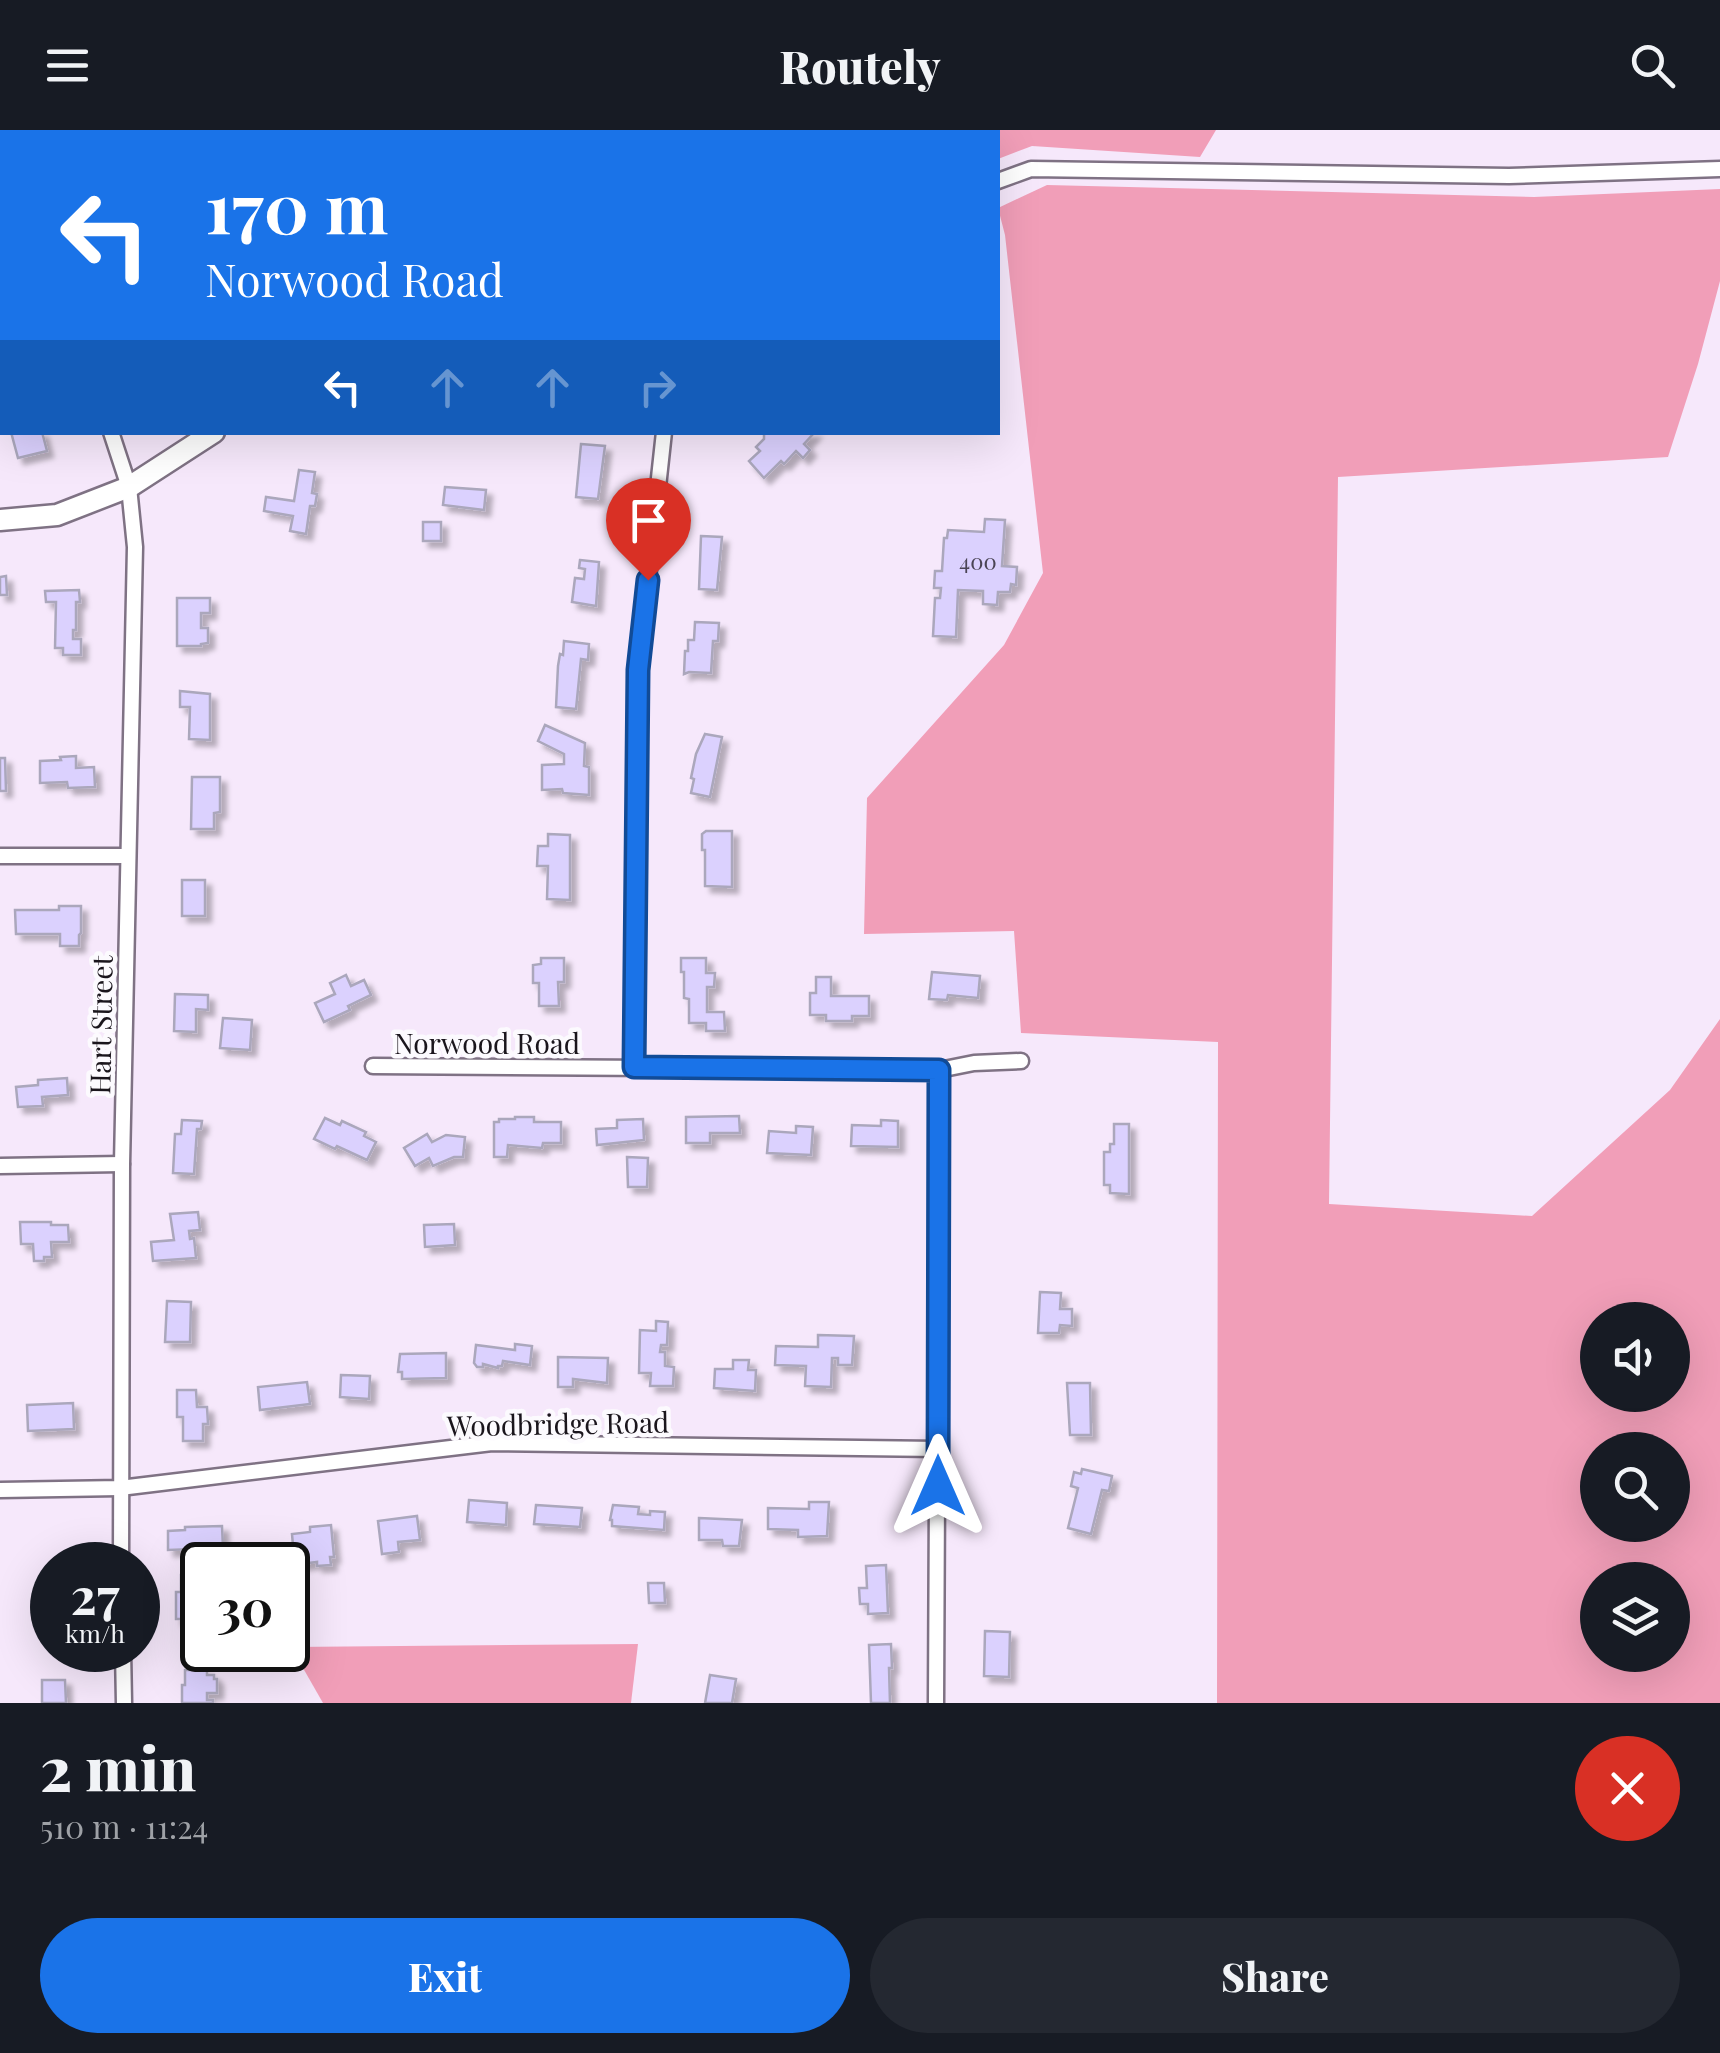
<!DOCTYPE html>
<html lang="en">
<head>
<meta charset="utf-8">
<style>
  :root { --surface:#171b24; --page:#242831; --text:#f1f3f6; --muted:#9ea1a6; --accent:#1a73e8 }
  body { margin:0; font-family:"Playfair Display",serif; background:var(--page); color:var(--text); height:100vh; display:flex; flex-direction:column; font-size:38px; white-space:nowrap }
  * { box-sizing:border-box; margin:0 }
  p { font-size:32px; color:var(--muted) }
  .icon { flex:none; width:55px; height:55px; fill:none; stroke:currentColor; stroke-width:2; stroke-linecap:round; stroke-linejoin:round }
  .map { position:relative; height:1573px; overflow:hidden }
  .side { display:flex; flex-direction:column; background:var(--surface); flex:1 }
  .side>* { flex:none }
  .hud { position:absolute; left:0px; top:0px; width:1000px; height:305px; box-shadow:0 10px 40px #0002; background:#1a73e8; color:#fff; overflow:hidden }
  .tools { position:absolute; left:1580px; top:1172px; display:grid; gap:20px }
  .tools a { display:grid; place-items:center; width:110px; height:110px; border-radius:50%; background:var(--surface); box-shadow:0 10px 40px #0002; font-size:50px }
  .speed { position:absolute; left:30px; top:1412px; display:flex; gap:20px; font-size:50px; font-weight:700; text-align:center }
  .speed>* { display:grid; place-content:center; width:130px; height:130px; border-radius:50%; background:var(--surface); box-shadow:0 10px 40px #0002; line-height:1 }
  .speed small { font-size:25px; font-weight:400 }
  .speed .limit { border:5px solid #111; border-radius:15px; background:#fff; color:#111 }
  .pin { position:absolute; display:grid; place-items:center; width:85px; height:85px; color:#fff; margin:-102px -42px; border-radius:50% 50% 50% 0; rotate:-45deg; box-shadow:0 0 10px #0007 }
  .pin .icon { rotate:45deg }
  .me { position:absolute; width:110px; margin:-55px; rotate:0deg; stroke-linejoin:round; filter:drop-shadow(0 0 8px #0008) }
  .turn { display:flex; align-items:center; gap:35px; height:210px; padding:0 40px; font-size:45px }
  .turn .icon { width:130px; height:130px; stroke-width:2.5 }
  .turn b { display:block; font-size:70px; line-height:85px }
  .lanes { display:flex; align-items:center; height:95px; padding:0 40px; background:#0003; justify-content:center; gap:50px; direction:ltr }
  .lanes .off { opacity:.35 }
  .round { display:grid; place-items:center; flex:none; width:105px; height:105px; border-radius:52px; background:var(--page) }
  .headline { display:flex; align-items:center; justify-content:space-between; height:170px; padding:0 40px }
  h1 { font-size:60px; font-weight:800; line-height:75px }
  .action { display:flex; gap:20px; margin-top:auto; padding:20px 40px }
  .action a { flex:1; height:115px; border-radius:60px; background:var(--accent); color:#fff; font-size:40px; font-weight:800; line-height:115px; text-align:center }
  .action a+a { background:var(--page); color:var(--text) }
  header { display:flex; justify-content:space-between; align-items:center; height:130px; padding:0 40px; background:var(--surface); font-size:45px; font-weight:800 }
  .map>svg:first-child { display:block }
  .forest { fill:#f19eb8; fill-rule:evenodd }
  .building { fill:#dbd1fe; stroke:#aba7bc; stroke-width:2.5; filter:url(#shadow) }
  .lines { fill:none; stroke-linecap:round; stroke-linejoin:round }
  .minor-casing { stroke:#7f7284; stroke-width:19 }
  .secondary-casing { stroke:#7f7284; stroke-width:25 }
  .minor { stroke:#fff; stroke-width:14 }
  .secondary { stroke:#fff; stroke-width:20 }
  .route-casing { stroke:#114b97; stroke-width:25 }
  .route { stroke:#1a73e8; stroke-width:18 }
  .labels { text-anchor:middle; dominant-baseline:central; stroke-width:9; stroke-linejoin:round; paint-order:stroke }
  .number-label { font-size:22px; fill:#4a4454 }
  .street-label { font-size:28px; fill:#1a151c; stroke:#fcfafe }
</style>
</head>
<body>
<header><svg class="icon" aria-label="menu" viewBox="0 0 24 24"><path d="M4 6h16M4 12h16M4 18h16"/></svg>Routely<svg class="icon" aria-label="search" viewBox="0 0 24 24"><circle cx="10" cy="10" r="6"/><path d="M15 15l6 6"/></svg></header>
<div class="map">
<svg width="1720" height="1573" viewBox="0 0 1720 1573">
  <defs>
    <filter id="shadow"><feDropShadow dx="6" dy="6" stdDeviation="2.5" flood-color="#0004"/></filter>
  </defs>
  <rect width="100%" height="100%" fill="#f6e8fb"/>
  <g class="forest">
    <polygon points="976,0 1216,0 1200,27 1032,16 998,29 998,2 977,2"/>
    <path d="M1047,55L1534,67L1720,59V151L1698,234L1668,327L1338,347L1329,1074L1532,1086L1670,960L1720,889V1573H1217L1218,912L1021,903L1014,801L864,804L867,668L1004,515L1043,443L1005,105L998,78ZM1598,1190H1672V1265H1598ZM1598,1320H1672V1395H1598ZM1598,1450H1672V1525H1598Z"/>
    <polygon points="638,1514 631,1573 323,1573 291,1517"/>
  </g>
  <g class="building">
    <polygon points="810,0 854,0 850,2 806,2"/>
    <polygon points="0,143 2,151 2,187 0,188"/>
    <polygon points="11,302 42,302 47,321 18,328"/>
    <polygon points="764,302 815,302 804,314 810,320 803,328 796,321 784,334 781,331 764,348 749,331 760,321 756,317 764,309"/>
    <polygon points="581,314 605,316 598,369 576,367"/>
    <polygon points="299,340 315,342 312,363 317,364 315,376 310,376 306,404 290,401 293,386 264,381 266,367 294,371"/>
    <polygon points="445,357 486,360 484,380 443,375"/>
    <polygon points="985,389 1005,390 1002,436 1017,437 1016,455 1011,454 1010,462 998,462 997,475 983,474 983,461 958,460 956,507 933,506 935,468 940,468 941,458 934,458 935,441 942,441 944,408 947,408 948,400 984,402"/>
    <rect x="423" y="392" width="18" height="19"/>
    <polygon points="701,406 722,407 717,460 699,459"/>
    <polygon points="580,430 599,432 596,476 572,472 575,448 584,449 585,439 579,438"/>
    <polygon points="6,446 7,465 0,465 0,447"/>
    <polygon points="79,460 80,472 76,472 76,500 73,500 73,509 81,509 81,525 63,525 63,518 55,518 56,472 46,472 45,461"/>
    <polygon points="177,468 210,468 210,483 201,483 201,498 208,498 208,513 201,514 201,516 177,516"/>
    <polygon points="695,492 719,493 718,511 713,511 711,543 689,542 684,544 685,521 688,521 688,510 694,510"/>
    <polygon points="564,511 589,514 588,530 581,529 576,579 556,577 558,536 560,524 563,525"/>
    <polygon points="180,561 210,564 210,610 189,609 190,577 180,577"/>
    <polygon points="545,595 585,613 584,636 589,637 589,665 563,663 562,659 542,660 542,635 564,634 564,624 538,611"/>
    <polygon points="705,604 722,607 710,667 691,663 694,649 691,648 696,624"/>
    <polygon points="76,626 76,638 94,637 95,657 68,658 67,652 40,653 40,631 61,630 60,627"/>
    <polygon points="0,628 5,628 6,661 0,661"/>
    <polygon points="192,647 220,647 220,682 214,683 214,699 191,699"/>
    <polygon points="706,701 732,701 732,757 705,756 705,720 702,720 702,704"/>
    <polygon points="548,704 570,705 570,770 547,769 548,736 537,736 538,716 548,716"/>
    <rect x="182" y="750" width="23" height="36"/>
    <polygon points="59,776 81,776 81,803 79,805 79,816 60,816 60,804 16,804 15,780 59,780"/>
    <polygon points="541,828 564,828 564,852 558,852 559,876 539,876 539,853 533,853 533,835 541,834"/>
    <polygon points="681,828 706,828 706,843 715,843 714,857 707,857 707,882 724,882 725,901 706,901 706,893 689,893 689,869 684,868 684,842 681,842"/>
    <polygon points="932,842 980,846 978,868 948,865 947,870 929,869"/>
    <polygon points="346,845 351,856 364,850 371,865 348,876 350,880 324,892 315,873 335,864 330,853"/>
    <polygon points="816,847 831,847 831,866 869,866 869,886 852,886 852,891 826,891 826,885 810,885 810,863 816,863"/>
    <polygon points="175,864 208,865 208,880 196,879 196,902 174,901"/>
    <polygon points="223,888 252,890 250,920 220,918"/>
    <polygon points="67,948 68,965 42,967 43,976 18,977 16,957 38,955 38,950"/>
    <polygon points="739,986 740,1003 710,1003 710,1013 686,1013 686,987"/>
    <polygon points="515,987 534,987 534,992 561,992 561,1013 543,1013 542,1018 508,1015 507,1027 494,1027 494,992 499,992 499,989 515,989"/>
    <polygon points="325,988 340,995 342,991 366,1002 364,1006 376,1012 367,1030 337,1016 335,1019 314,1009"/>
    <polygon points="643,989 644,1010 597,1015 596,999 617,998 617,990"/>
    <polygon points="182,990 202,991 201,999 197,999 194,1044 173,1043 175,1004 181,1004"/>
    <polygon points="881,990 898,991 898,1017 851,1016 852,995 881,996"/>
    <polygon points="1114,994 1129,994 1129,1064 1110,1063 1110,1055 1104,1055 1104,1022 1110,1022 1110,1014 1114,1014"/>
    <polygon points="796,996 813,997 811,1025 767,1023 769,1001 796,1003"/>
    <polygon points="427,1004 432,1012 446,1005 465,1007 463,1027 454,1027 433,1036 429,1028 415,1036 404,1018"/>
    <polygon points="627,1027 648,1028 647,1057 628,1057"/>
    <polygon points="198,1082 200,1100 189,1101 190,1109 194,1108 196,1128 153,1131 151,1112 174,1110 170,1084"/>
    <polygon points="20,1092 51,1092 51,1095 68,1095 69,1112 51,1112 52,1127 44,1127 44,1131 34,1131 33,1114 21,1114"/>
    <polygon points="454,1094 455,1115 425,1117 424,1095"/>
    <polygon points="1040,1162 1061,1163 1060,1179 1072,1179 1072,1196 1060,1195 1059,1203 1038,1203"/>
    <polygon points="167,1171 191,1172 190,1212 165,1212"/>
    <polygon points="656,1191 668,1192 667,1215 661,1215 660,1222 665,1222 665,1236 674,1237 673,1256 650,1256 651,1243 639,1243 640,1200 656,1201"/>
    <polygon points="818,1205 854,1206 852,1235 838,1235 838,1228 832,1228 831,1257 805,1256 806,1236 775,1235 776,1216 818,1217"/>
    <polygon points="515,1214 532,1216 530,1235 503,1231 502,1236 498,1236 498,1238 483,1234 483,1237 477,1237 474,1233 476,1215 515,1220"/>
    <polygon points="446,1223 446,1248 402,1249 402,1242 398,1242 400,1224"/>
    <polygon points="558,1227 608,1228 607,1253 573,1249 573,1257 558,1257"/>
    <polygon points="733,1230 749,1230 748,1240 756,1240 755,1261 714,1258 715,1239 733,1239"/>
    <polygon points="341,1245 370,1246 369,1269 340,1267"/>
    <polygon points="307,1252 310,1274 260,1280 258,1257"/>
    <polygon points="1067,1253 1090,1253 1091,1305 1070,1305"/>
    <polygon points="177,1260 196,1260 197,1277 207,1277 208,1294 203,1294 203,1311 183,1311 183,1287 177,1287"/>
    <polygon points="73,1273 74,1299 28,1301 27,1275"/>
    <polygon points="1082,1339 1112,1346 1109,1361 1102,1360 1091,1404 1068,1398 1078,1358 1071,1356 1074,1342 1081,1344"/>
    <polygon points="469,1370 507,1373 506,1395 467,1392"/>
    <polygon points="809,1372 829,1372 827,1406 798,1407 798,1400 768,1399 768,1378 809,1379"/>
    <polygon points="536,1375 582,1378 580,1397 534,1394"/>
    <polygon points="613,1375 639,1377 638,1384 650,1385 650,1381 665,1382 664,1400 612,1396 612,1390 610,1390"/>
    <polygon points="417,1386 420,1410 398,1412 399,1422 382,1424 378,1391"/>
    <polygon points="699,1388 742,1390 739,1416 723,1416 722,1410 699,1410"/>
    <polygon points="331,1395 334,1427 330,1427 331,1435 317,1436 317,1432 300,1434 299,1426 294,1427 292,1404 310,1402 310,1397"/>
    <polygon points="222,1396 223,1418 168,1420 168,1401 185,1400 185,1397"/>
    <polygon points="886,1435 888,1483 868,1484 868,1474 860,1474 859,1458 867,1458 866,1436"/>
    <polygon points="181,1445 200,1445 200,1489 176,1489 176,1462 181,1462"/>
    <polygon points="648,1453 664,1453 665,1473 649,1473"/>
    <polygon points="985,1501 1010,1502 1009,1547 984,1546"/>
    <polygon points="891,1514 892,1538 889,1538 890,1573 871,1573 869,1515"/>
    <polygon points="185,1540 207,1540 207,1545 214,1545 214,1549 217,1549 217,1563 207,1563 207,1570 213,1570 213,1573 182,1573 182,1555 185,1555"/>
    <polygon points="710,1545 736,1549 732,1573 705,1573"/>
    <polygon points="42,1550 65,1550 66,1573 42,1573"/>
  </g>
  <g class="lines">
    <g class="minor-casing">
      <g id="minor">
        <polyline points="25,0 25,2"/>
        <polyline points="122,2 125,0"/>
        <polyline points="998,51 1031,39 1509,46 1720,39"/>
        <polyline points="0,94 2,93"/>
        <polyline points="111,302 129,357 135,417 122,1034 121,1435"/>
        <polyline points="0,726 128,726"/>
        <polyline points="373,936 939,940 974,933 1021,931"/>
        <polyline points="634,937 638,541 664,302"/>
        <polyline points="0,1036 122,1034"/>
        <polyline points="0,1360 120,1358 492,1313 938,1319"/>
        <polyline points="123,1520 124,1573"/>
        <polyline points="936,1573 939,940"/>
      </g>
    </g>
    <g class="secondary-casing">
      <g id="secondary">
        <polyline points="675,2 679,0"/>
        <polyline points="0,390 57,385 129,357 214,302"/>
      </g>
    </g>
    <use href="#minor" class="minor"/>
    <use href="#secondary" class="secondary"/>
  </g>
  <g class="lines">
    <g class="route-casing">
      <polyline id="route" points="648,450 638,540 634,937 939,940 938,1356"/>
    </g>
    <use href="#route" class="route"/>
  </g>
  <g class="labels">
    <g class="number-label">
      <text x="978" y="431">400</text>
    </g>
    <g class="street-label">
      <text transform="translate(100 895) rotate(-89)">Hart Street</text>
      <text x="487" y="912">Norwood Road</text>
      <text transform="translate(558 1293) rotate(-1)">Woodbridge Road</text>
    </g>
  </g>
</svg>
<div class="tools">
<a><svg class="icon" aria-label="sound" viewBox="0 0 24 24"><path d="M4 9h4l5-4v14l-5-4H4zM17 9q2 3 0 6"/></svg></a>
<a><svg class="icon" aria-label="search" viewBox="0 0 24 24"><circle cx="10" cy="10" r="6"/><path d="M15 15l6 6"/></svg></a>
<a><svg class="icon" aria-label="layers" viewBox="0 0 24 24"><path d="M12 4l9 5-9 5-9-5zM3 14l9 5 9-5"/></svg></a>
</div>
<div class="speed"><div>27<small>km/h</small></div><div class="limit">30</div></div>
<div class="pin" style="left:648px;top:450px;background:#d93025"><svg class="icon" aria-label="arrive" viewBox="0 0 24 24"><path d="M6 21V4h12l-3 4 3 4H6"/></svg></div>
<svg class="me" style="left:938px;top:1356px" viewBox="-20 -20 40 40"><path d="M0-17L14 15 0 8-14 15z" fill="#1a73e8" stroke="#fff" stroke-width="4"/></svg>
<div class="hud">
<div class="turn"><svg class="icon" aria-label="left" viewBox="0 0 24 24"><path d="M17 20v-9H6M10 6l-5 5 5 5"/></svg><div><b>170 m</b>Norwood Road</div></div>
<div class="lanes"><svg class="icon" aria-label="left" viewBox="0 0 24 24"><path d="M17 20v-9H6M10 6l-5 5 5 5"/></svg><svg class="icon off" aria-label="ahead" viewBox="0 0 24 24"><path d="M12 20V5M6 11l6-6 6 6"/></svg><svg class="icon off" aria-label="ahead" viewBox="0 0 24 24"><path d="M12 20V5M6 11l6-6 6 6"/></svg><svg class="icon off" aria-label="right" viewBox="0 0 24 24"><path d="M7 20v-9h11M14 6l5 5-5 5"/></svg></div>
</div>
</div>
<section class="side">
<div class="headline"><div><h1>2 min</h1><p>510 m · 11:24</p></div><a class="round" style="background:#d93025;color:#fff"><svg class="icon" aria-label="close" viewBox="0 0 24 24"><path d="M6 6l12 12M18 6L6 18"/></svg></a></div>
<div class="action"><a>Exit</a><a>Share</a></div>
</section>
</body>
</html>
